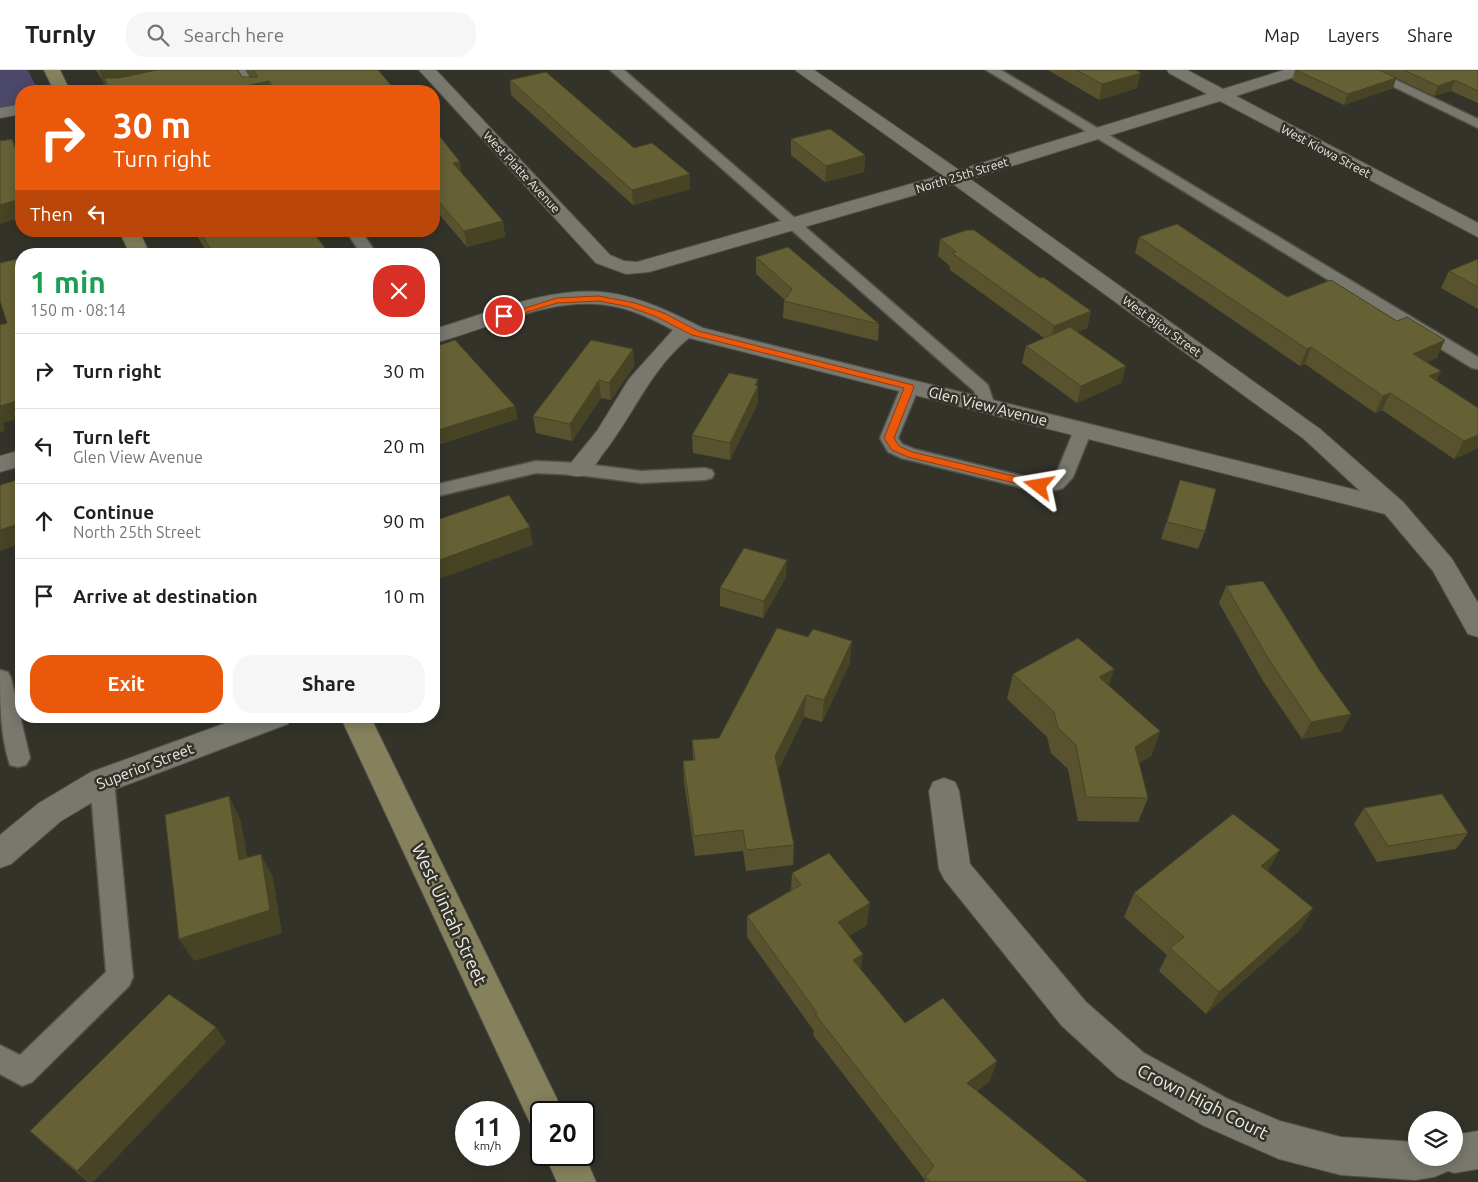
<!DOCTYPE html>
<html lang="en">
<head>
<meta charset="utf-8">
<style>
  :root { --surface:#fff; --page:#f6f6f6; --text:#202124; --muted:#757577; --line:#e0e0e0; --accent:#ea580c }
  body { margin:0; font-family:Ubuntu,sans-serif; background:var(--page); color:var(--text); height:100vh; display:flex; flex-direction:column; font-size:19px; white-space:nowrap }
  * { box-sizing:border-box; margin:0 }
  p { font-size:16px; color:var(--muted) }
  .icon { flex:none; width:28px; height:28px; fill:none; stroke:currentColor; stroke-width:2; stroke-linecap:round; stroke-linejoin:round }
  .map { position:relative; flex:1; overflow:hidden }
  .details { position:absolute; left:15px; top:178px; width:425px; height:475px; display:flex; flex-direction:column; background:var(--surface); border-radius:20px; box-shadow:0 2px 12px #0003 }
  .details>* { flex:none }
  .guide { position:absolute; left:15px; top:15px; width:425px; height:152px; border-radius:20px; box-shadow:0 2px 12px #0003; background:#ea580c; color:#fff; overflow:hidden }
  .tools { position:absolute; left:1408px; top:1041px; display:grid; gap:10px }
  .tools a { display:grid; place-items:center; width:55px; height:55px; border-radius:50%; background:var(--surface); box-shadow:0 2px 12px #0003; font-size:25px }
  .speed { position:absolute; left:455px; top:1031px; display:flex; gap:10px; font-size:25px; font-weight:700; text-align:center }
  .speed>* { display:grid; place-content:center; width:65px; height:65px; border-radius:50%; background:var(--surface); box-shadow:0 2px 12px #0003; line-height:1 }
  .speed small { font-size:12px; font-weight:400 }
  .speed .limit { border:2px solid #111; border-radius:8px; background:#fff; color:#111 }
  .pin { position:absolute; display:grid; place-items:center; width:42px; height:42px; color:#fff; margin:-21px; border:2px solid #fff; border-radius:50%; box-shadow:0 1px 5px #0007 }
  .me { position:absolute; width:55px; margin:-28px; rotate:284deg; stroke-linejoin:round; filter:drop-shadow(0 0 4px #0008) }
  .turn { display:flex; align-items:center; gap:18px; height:105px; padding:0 15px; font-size:22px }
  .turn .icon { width:65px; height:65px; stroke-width:2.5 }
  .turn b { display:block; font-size:35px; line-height:42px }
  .then { display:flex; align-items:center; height:48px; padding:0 15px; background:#0003; gap:10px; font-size:19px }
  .round { display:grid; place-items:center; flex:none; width:52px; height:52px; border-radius:20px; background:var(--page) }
  .summary { display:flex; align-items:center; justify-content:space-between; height:85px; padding:0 15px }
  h1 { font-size:30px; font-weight:700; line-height:38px; color:#1e9e55 }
  .button { display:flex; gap:10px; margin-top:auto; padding:10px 15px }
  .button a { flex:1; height:58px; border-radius:20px; background:var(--accent); color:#fff; font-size:20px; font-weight:700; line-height:58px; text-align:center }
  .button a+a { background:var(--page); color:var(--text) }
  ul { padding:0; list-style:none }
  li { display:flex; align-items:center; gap:15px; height:75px; padding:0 15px; border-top:1px solid var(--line) }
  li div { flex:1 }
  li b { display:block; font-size:19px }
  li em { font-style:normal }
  header { display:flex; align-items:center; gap:30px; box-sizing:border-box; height:70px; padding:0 25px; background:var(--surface); border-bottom:1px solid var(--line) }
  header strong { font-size:24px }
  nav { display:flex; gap:28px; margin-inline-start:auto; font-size:18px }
  .search { width:350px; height:45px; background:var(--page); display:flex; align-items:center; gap:12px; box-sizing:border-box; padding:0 18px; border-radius:20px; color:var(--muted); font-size:19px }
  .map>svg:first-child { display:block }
  .green { fill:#4c486a }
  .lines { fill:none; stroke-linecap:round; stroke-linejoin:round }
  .lane-casing { stroke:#525149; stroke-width:3 }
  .street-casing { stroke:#525149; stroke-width:2 }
  .secondary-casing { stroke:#525149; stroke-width:2 }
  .lane { fill:#79786e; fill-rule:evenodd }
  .street { fill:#79786e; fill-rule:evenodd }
  .secondary { fill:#85815d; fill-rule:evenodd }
  .wall { fill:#58532e }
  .shaded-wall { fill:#474425 }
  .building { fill:#666135; stroke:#474425 }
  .route { fill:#ea580c; stroke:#983908 }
  .labels { text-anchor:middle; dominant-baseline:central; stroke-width:5; stroke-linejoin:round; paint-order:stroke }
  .far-street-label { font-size:12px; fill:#ecece6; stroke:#34332a }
  .street-label { font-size:15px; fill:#ecece6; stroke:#34332a }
  .near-street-label { font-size:18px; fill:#ecece6; stroke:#34332a }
</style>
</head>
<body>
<header>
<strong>Turnly</strong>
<div class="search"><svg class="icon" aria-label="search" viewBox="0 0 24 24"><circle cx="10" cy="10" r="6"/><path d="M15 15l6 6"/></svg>Search here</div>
<nav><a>Map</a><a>Layers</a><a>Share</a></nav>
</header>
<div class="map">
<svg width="1478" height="1112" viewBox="0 0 1478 1112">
  <rect width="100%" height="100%" fill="#34332a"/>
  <polygon class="green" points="0,0 28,0 38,21 21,21 21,34 0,39"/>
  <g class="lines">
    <g class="lane-casing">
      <g id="lane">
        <polygon points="233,0 245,0 260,21 248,21"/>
        <polygon points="610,0 624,0 988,315 995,336 992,340 980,340 974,321"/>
        <polygon points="986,0 1001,0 1478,287 1478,299 1472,298"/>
        <polygon points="1359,0 1375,0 1478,49 1478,58"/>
        <polygon points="346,161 361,161 377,184 361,184"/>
        <polygon points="910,312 916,313 919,317 898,368 902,374 914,379 1039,410 1051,408 1056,404 1074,360 1077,356 1089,356 1092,360 1073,407 1063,418 1056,420 1039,422 901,388 888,382 880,368 901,317 904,313"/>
        <polygon points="536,391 578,393 641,401 705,398 712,400 714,404 712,408 705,410 641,413 578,405 536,403 434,427 434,415"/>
        <path d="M0,600L8,602L11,608L30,688L26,695L18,697L10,695C0,666 0,630 0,600Z"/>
        <polygon points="102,701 110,704 114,711 133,907 129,916 32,1012 22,1016 0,1004 0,975 20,985 106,902 90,711 94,704"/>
      </g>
    </g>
    <g class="street-casing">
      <g id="street">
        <polygon points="176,0 207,0 205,3 124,21 94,21 96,17"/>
        <path d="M419,0H436L610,185L624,191L637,192L942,105L795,0H814L959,100L1207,24L1169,3L1167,0H1187L1223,19L1284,0H1309L1307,3L1236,26L1478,153V167L1220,31L970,109L1320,359L1403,432L1452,489L1478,533V567L1468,564L1433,501L1385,444L689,268C650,299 632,348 602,385C598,391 593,399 588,403C582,408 576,406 569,405L566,399L597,361L629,309L673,260C654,250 634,240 612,236C552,225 491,258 434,273V259C489,243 551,215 610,223C643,228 673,243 703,258L1360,421L1304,369L953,114L649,202L626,204L596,193Z"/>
        <polygon points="21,34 21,44 0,48 0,38"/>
        <polygon points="21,380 21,396 0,402 0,386"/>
        <polygon points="245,646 293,646 288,654 113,720 61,751 11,794 0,798 0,765 39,733 91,702"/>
        <polygon points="944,708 955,712 959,721 970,794 1086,932 1144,983 1228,1029 1280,1051 1341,1067 1416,1072 1416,1088 1454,1088 1454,1065 1478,1061 1478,1099 1454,1103 1448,1101 1434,1107 1415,1110 1341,1105 1279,1089 1202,1055 1118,1007 1062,956 944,809 939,799 929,721 933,712"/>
      </g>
    </g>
    <g class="secondary-casing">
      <g id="secondary">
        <polygon points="44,0 60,0 70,21 54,21"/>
        <polygon points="119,161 139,161 150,184 130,184"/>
        <polygon points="340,646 370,646 557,1029 562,1042 541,1042 541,1059 531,1055"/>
        <polygon points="584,1084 596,1112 557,1112 545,1085"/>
      </g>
    </g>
    <use href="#lane" class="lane"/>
    <use href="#street" class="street"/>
    <use href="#secondary" class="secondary"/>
  </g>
  <g class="wall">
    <polygon points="96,0 238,0 242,7 252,7 247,0 378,0 396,21 108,21 105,13 104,13"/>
    <polygon points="1048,0 1136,0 1137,18 1099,30"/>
    <polygon points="1295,0 1396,8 1393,18 1344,35 1292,10"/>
    <polygon points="1379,0 1478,0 1478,33 1451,21 1434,26"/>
    <polygon points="510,10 690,119 633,135 511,25"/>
    <polygon points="434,65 462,103 503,151 505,167 467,177 434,138"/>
    <polygon points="791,69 865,85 864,102 825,112 791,85"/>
    <polygon points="195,161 312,161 329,184 208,184 197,166"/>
    <polygon points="1139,167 1437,288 1426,292 1437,311 1478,338 1478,378 1454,389 1382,340 1375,343 1305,294 1300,296 1135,183"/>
    <polygon points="940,169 1040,208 1091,241 1087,258 1077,262 1126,296 1121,313 1077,333 1022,293 1026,276 1044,268 950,200 950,196 938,186"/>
    <polygon points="756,187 879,254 878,271 783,248 784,231 785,230 756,204"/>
    <polygon points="1478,189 1478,239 1441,218 1449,201"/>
    <polygon points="434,277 515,336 517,349 441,374 434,363"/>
    <polygon points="633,279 634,296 611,330 601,328 572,371 536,363 533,346"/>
    <polygon points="758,309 758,333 730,390 693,383 692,365"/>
    <polygon points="1180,410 1205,461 1198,479 1161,469"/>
    <polygon points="786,507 763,548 720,536 720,518"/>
    <polygon points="1226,516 1342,661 1302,669 1263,611 1219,533"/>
    <polygon points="850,593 822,652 804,647 778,700 794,775 793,795 746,801 743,781 695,786 684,712 683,691 693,690 692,670 719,668"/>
    <polygon points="1114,599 1108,616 1160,661 1151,686 1139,693 1148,728 1138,752 1078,751 1068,699 1051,683 1047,667 1007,629 1013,604"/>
    <polygon points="1364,738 1468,763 1456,779 1377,792 1354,754"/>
    <polygon points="1268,801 1313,838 1299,861 1206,944 1159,901 1167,885 1124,847 1134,823"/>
    <polygon points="792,803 867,855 849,866 861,900 905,953 990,1011 977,1021 1087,1112 924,1112 925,1110 813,965 814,961 747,867 747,846 791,820"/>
    <polygon points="226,972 93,1112 88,1112 45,1075 30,1061"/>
  </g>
  <g class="shaded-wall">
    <polygon points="99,0 167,0 106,13 104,8 105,13 104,13"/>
    <polygon points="1141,3 1137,18 1099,30 1102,14"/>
    <polygon points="1396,8 1393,18 1344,35 1348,24"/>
    <polygon points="1455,10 1451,21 1434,26 1438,16"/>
    <polygon points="269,11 272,21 222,21"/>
    <polygon points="865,85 864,102 825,112 826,96"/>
    <polygon points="460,92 462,107 453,93"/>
    <polygon points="690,104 690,119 633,135 632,120"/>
    <polygon points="21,129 21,148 0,154 0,135"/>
    <polygon points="503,151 505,167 467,177 464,161"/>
    <polygon points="1091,241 1087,258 1050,273 1054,256"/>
    <polygon points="1445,270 1437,288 1405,301 1413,284"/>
    <polygon points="1311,277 1305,294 1300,296 1307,279"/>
    <polygon points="633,279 634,296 611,330 609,313"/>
    <polygon points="1126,296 1121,313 1077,333 1081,316"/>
    <polygon points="1441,301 1433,319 1429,306"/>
    <polygon points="758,309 758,333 730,390 730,373 755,315"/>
    <polygon points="599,310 601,328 572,371 570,354"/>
    <polygon points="1390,323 1382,340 1375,343 1383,326"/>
    <polygon points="21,330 21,348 3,353 5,361 0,362 0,336"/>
    <polygon points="515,336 517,349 441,374 438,360"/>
    <polygon points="1478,365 1478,378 1454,389 1464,371"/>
    <polygon points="21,453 21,474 0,481 0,460"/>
    <polygon points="530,457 533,475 434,511 434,492"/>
    <polygon points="787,490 786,507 763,548 764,531"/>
    <polygon points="852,571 850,593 822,652 824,630"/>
    <polygon points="1114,599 1106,624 1099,607"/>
    <polygon points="806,625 804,647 775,707 775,686"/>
    <polygon points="1351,644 1342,661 1302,669 1311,652"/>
    <polygon points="150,646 157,646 151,649"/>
    <polygon points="1160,661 1151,686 1126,701 1135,677"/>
    <polygon points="229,726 241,751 252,814 239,790"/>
    <polygon points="1280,780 1266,804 1261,796"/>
    <polygon points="261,784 273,807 282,863 194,891 179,869"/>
    <polygon points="870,833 867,855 835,874 838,852"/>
    <polygon points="1313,838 1299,861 1206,944 1219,922"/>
    <polygon points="863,884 860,905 853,890"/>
    <polygon points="216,957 226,972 93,1112 89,1112 77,1101"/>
    <polygon points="997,991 990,1011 961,1033 967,1013"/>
  </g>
  <g class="building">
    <polygon points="157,0 238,0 242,7 258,7 253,0 378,0 396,21 276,21 269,11 222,21 111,21 104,8 119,8"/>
    <polygon points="1077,0 1136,0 1141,3 1102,14"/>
    <polygon points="1296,0 1379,0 1396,8 1348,24"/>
    <polygon points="1404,0 1478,0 1478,21 1455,10 1438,16"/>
    <polygon points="546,2 634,78 652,73 690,104 632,120 510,10"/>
    <polygon points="830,59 865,85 826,96 791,69"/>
    <polygon points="438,64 460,92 453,93 503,151 464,161 434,126 434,65"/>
    <polygon points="12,69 21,94 21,129 0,135 0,71"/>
    <polygon points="1177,154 1287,227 1331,210 1397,251 1407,247 1445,270 1413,284 1441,301 1429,306 1478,338 1478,365 1464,371 1390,323 1383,326 1311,277 1307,279 1139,167"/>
    <polygon points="967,160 974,160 1040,208 1043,207 1091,241 1054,256 952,183 956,182 940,169"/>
    <polygon points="199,161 312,161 329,183 326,184 214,184"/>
    <polygon points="788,177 879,254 784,231 792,219 756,187"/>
    <polygon points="61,178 63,184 39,184"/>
    <polygon points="21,188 21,330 0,336 0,255 7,253 0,231 0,193"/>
    <polygon points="1478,189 1478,217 1449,201"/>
    <polygon points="1070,257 1126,296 1081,316 1026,276"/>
    <polygon points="455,270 515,336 438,360 434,354 434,277"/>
    <polygon points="591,270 633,279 609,313 599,310 570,354 533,346"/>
    <polygon points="729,303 758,309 755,315 758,316 730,373 692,365"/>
    <polygon points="20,409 21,412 21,453 0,460 0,415"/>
    <polygon points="1180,410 1216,419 1205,461 1167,452"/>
    <polygon points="509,425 530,457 434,492 434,451"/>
    <polygon points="744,478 787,490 764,531 720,518"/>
    <polygon points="1263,511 1320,601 1351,644 1311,652 1271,593 1226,516"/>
    <polygon points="777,558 808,567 813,559 852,571 824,630 806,625 775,686 794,775 746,780 743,760 694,766 683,691 695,690 692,670 719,668"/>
    <polygon points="1078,568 1114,599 1099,607 1160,661 1135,677 1148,728 1086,727 1076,675 1058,658 1054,642 1013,604"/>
    <polygon points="1442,724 1468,763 1388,776 1364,738"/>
    <polygon points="229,726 239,790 261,784 270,840 179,869 165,745"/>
    <polygon points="1233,744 1280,780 1261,796 1313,838 1219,922 1170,878 1184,867 1134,823"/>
    <polygon points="829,783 870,833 838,852 863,884 853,890 905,953 943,928 997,991 967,1013 1087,1111 1086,1112 931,1112 925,1107 934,1096 815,944 817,943 747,846 801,815 792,803"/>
    <polygon points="169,924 216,957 77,1101 30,1061"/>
  </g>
  <polygon class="route" points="599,226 635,233 664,243 698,261 913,315 914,317 894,368 899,376 912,382 1039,412 1044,416 1039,419 908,387 892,380 884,368 904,318 692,265 657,247 630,237 599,231 557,233 504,249 500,246 557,228"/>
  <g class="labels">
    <g class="far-street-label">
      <text transform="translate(1326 81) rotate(28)">West Kiowa Street</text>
      <text transform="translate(522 102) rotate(47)">West Platte Avenue</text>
      <text transform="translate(962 105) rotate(-17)">North 25th Street</text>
      <text transform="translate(1162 256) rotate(36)">West Bijou Street</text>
    </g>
    <g class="street-label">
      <text transform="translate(988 336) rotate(14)">Glen View Avenue</text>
      <text transform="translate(145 696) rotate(-21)">Superior Street</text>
    </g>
    <g class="near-street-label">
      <text transform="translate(450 844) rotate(65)">West Uintah Street</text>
      <text transform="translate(1203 1031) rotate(27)">Crown High Court</text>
    </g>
  </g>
</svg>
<div class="tools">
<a><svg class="icon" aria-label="layers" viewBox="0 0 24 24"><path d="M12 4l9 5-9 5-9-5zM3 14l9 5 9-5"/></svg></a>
</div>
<div class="speed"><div>11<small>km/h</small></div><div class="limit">20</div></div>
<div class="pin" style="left:504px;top:246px;background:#d93025"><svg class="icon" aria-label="arrive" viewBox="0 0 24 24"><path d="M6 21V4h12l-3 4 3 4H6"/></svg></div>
<svg class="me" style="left:1039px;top:416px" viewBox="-20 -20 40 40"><path d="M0-17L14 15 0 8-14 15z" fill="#ea580c" stroke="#fff" stroke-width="4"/></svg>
<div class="guide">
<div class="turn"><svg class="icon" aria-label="right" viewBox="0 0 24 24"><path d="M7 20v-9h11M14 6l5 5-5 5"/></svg><div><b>30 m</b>Turn right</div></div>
<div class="then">Then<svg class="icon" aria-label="left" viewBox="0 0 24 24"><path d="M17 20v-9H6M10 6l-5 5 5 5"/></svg></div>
</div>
<section class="details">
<div class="summary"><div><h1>1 min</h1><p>150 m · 08:14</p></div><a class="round" style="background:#d93025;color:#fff"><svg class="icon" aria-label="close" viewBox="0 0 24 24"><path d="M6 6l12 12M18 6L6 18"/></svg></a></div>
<ul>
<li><svg class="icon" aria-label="right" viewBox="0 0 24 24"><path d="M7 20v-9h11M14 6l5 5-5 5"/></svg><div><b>Turn right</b></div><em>30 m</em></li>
<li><svg class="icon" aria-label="left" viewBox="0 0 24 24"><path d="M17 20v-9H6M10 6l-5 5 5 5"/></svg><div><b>Turn left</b><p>Glen View Avenue</p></div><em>20 m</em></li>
<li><svg class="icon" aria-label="ahead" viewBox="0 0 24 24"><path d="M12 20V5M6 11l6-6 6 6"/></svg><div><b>Continue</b><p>North 25th Street</p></div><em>90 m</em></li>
<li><svg class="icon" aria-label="arrive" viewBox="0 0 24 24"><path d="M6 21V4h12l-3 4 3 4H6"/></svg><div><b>Arrive at destination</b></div><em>10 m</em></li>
</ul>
<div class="button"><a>Exit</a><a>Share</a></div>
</section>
</div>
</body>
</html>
